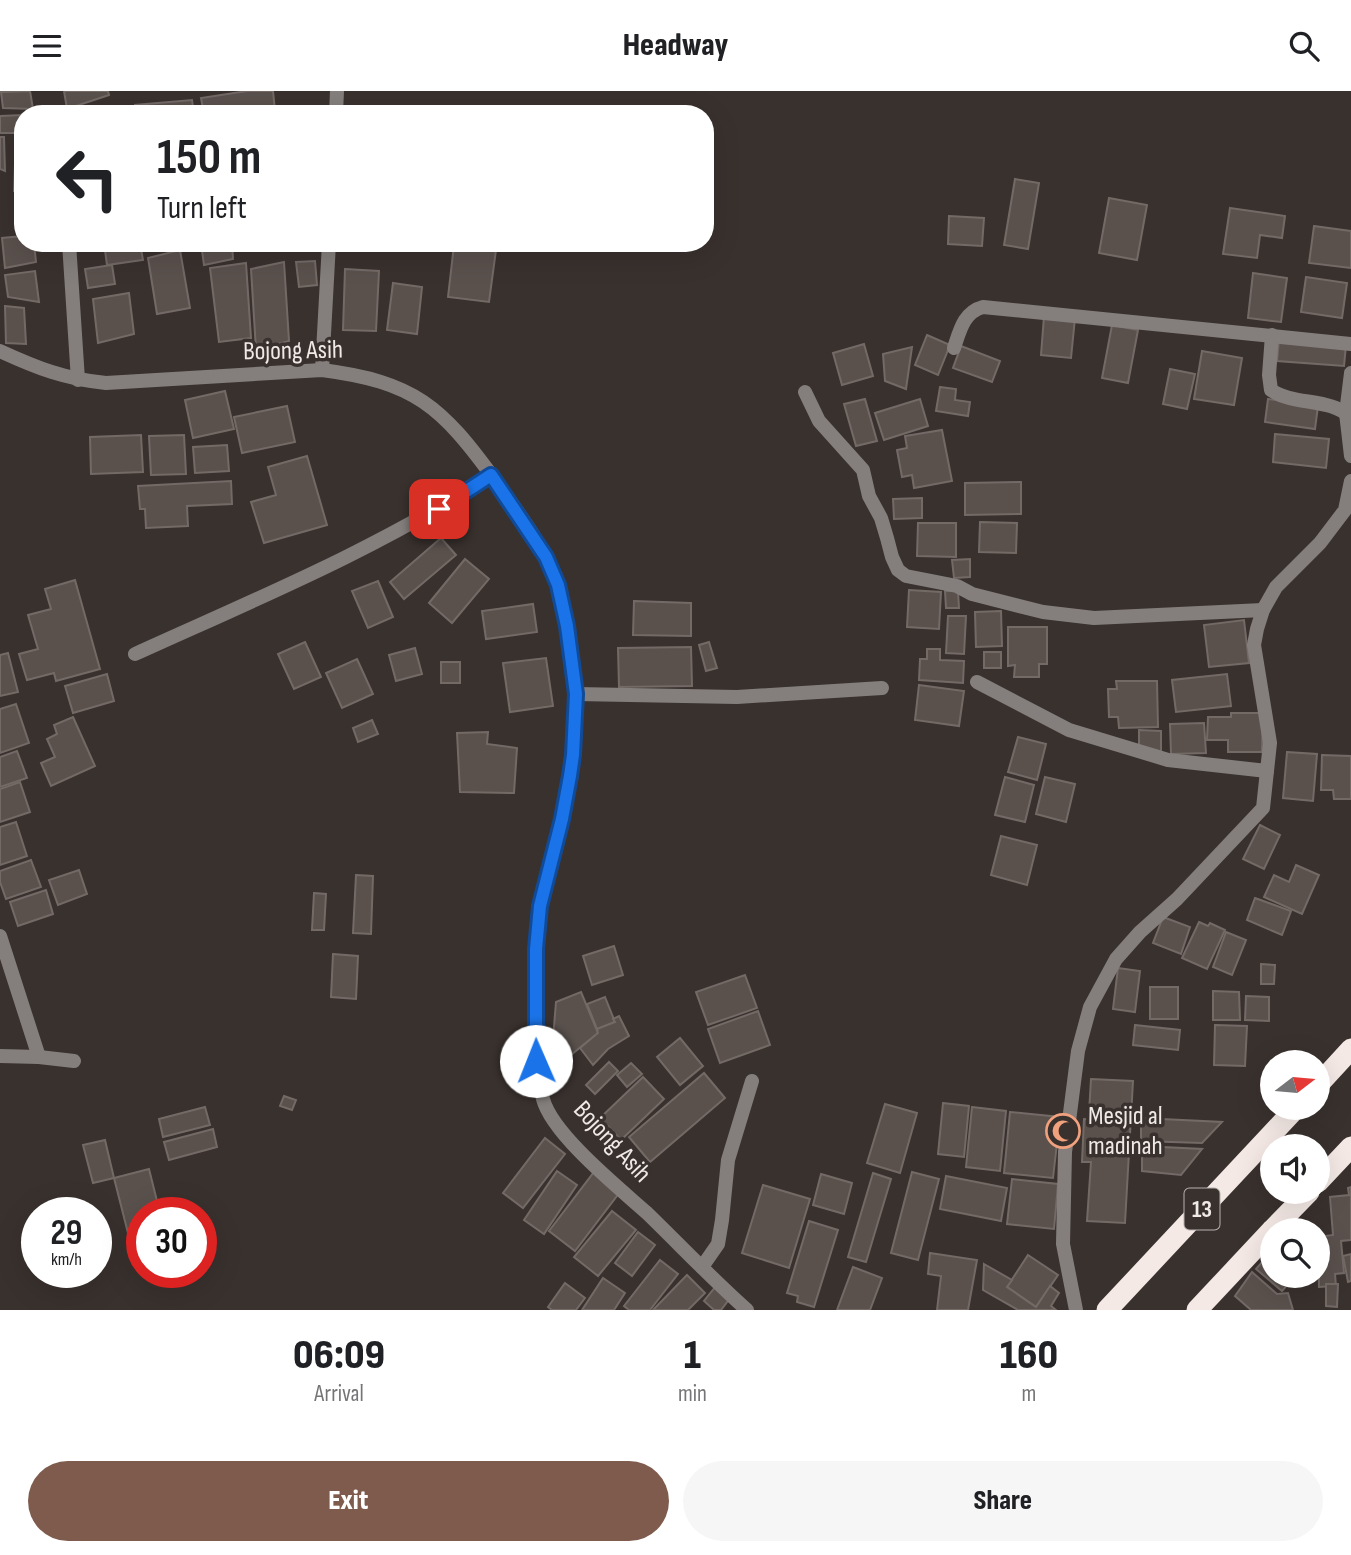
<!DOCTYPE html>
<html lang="en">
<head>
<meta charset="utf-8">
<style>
  :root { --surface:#fff; --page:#f6f6f6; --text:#202124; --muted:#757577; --accent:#7e5b4c }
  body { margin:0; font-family:"Sofia Sans Condensed",sans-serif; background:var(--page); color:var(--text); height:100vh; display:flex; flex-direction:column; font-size:26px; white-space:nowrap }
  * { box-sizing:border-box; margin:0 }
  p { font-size:23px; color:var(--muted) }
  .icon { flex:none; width:38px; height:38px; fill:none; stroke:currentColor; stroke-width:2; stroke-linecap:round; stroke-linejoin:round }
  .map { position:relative; height:1219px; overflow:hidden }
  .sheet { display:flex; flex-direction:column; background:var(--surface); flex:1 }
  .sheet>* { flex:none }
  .banner { position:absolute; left:14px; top:14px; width:700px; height:147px; border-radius:28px; box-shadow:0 7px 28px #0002; background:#fff; color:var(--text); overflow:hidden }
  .needle { width:46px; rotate:74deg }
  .tools { position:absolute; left:1260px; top:959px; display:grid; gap:14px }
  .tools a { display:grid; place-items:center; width:70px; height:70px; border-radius:50%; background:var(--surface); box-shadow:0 7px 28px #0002; font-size:35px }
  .speed { position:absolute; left:21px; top:1106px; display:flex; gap:14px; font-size:35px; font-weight:700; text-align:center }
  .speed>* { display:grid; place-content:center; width:91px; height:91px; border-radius:50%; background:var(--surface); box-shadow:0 7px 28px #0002; line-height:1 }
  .speed small { font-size:18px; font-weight:400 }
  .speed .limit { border:10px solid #d22; background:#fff; color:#111 }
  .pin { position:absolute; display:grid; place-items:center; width:60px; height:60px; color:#fff; margin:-30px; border-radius:14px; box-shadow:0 4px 10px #0006 }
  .me { position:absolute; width:77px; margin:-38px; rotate:359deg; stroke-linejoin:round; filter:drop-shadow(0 0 5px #0008) }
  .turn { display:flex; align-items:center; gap:24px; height:147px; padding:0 28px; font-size:32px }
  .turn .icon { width:91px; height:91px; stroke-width:2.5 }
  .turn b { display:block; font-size:49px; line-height:60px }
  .eta { display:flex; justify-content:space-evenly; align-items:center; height:119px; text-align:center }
  .eta b { font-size:42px; font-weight:800; line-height:49px }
  .cta { display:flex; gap:14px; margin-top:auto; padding:14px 28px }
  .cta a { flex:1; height:80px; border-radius:42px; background:var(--accent); color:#fff; font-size:28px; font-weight:800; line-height:80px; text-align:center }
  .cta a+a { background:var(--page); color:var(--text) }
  header { display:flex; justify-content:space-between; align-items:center; height:91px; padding:0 28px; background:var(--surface); font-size:32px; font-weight:800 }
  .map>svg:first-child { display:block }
  .building { fill:#5a514d; stroke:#736a66; stroke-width:2 }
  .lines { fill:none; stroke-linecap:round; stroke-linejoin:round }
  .street { stroke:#847f7d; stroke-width:14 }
  .highway { stroke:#f4e9e5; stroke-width:21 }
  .route-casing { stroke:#114b97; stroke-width:18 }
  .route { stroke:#1a73e8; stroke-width:12 }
  .labels { text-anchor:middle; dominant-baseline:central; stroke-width:7; stroke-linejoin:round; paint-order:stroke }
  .shield { fill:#39312e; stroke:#b8b2b0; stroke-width:2 }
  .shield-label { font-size:24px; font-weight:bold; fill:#efe9e7 }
  .street-label { font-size:26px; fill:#efe9e7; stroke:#39312e }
  .poi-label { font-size:26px; fill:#efe9e7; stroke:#39312e; text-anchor:start }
</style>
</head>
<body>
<header><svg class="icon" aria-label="menu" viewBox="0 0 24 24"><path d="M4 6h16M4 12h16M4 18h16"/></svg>Headway<svg class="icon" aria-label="search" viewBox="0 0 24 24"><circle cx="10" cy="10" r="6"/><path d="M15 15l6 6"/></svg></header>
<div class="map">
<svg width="1351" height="1219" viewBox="0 0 1351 1219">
  <rect width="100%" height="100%" fill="#39312e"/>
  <g class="building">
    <polygon points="30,0 33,18 3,17 1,1"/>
    <polygon points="64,0 108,0 109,4 67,18"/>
    <polygon points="247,0 273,0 275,20 204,23 201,7"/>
    <polygon points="192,9 194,23 136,23 135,14"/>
    <polygon points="23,24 23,42 0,42 0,25"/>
    <polygon points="0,46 4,46 5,80 0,78"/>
    <polygon points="15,73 23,73 23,101 14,100"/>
    <polygon points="1015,88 1039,92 1028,158 1004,154"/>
    <polygon points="1109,107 1147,114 1137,169 1099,162"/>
    <polygon points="1230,117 1285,125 1282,147 1260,144 1257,167 1223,163"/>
    <polygon points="949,125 984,127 982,155 948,153"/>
    <polygon points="1314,135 1351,140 1351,177 1309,172"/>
    <polygon points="23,145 23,152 34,152 36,171 5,177 2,147"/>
    <polygon points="104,152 140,152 143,169 107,174"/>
    <polygon points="201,152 232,152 233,168 204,174"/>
    <polygon points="454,154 496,159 489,211 448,206"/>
    <polygon points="180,159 190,217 157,223 148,167"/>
    <polygon points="315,170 317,194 299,196 296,171"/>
    <polygon points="284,171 289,250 256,259 251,178"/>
    <polygon points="246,172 251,247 219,251 210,177"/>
    <polygon points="112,174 115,193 88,197 85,178"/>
    <polygon points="345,178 379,180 376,240 343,239"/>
    <polygon points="35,180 39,211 8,206 5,184"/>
    <polygon points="1253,182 1287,187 1281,231 1248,227"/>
    <polygon points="1306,186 1347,192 1342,227 1301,221"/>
    <polygon points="393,192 422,196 417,243 387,239"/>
    <polygon points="129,202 134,243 98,252 93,208"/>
    <polygon points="5,215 24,217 26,253 6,252"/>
    <polygon points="1044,225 1075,227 1071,267 1041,264"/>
    <polygon points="1112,234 1138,239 1128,292 1102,287"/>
    <polygon points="927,244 950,254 938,284 915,274"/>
    <polygon points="1279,249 1346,254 1344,275 1277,270"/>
    <polygon points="864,253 873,285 842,294 833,262"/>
    <polygon points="961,255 1000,270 992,291 953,277"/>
    <polygon points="912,256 906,298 885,290 883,263"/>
    <polygon points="1202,260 1242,267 1234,314 1194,308"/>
    <polygon points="1170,278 1195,283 1187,318 1163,313"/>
    <polygon points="940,296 956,298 955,309 970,311 968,325 936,320"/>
    <polygon points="225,300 234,338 193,347 185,309"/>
    <polygon points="865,308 877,350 856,355 844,313"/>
    <polygon points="920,308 928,335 884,349 875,322"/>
    <polygon points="1268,308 1318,315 1315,338 1265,331"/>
    <polygon points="287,315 295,351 242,362 234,326"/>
    <polygon points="942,339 952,390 914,397 912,384 902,386 897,359 907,357 905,345"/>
    <polygon points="1275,343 1329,348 1326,377 1273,371"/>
    <polygon points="141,344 143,381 91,383 90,346"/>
    <polygon points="184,344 186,383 151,384 149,345"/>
    <polygon points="227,354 229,380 195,382 193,356"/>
    <polygon points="307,365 327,434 264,452 251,411 276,404 268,376"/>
    <polygon points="231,390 232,413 187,415 188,435 146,437 145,418 140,418 138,395"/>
    <polygon points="1021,391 1021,423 965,424 965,392"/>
    <polygon points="922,407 922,427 894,428 893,408"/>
    <polygon points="980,431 1017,432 1016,462 979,461"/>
    <polygon points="918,432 956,432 956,466 917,465"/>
    <polygon points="441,447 456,464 404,508 390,491"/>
    <polygon points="465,468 489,488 452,532 429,512"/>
    <polygon points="970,468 970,486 954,487 952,469"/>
    <polygon points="75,489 100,578 56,590 54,582 27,589 19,563 38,558 28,524 51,518 45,498"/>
    <polygon points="378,490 393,526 368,537 352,500"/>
    <polygon points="909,499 941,501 939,538 907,536"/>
    <polygon points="945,500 958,500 959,517 946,517"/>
    <polygon points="634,510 691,512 691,545 633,544"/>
    <polygon points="533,513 537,541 486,548 482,520"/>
    <polygon points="1001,520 1002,555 976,556 975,521"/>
    <polygon points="948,525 966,525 964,563 946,562"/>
    <polygon points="1244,529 1249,572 1209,576 1204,534"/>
    <polygon points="1008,536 1047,536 1047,573 1039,573 1039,586 1014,586 1015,574 1008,575"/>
    <polygon points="305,551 321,586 294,598 278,563"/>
    <polygon points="709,551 717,577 706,580 699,554"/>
    <polygon points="691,556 692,595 619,596 618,557"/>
    <polygon points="415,557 422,583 396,590 389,564"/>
    <polygon points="927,558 940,558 940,569 964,570 963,592 919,589 920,568 927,568"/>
    <rect x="984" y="561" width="17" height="16"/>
    <polygon points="8,562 18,601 0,605 0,564"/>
    <polygon points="546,567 553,615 510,621 503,572"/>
    <polygon points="357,568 373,603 342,617 326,582"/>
    <rect x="441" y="571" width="19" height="21"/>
    <polygon points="107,583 114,610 73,622 65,595"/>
    <polygon points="1227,583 1231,615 1176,621 1172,589"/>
    <polygon points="1116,590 1157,590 1158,636 1119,637 1118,626 1109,626 1108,598 1117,598"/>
    <polygon points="919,594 964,600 959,635 915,629"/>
    <polygon points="16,613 29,652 0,662 0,618"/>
    <polygon points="1231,622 1263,622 1262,661 1228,661 1228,649 1207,649 1208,626 1231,626"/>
    <polygon points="73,626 95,675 51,695 41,672 55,666 47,648 57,643 54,634"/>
    <polygon points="372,629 378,643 358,651 353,637"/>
    <polygon points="1204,632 1206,662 1171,663 1170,633"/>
    <polygon points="1139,639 1161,640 1161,660 1139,659"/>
    <polygon points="488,641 487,653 517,657 514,702 460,701 457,642"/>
    <polygon points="1018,646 1046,653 1037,689 1008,681"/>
    <polygon points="17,660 27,687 0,696 0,666"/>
    <polygon points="1287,661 1317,663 1313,710 1283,707"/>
    <polygon points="1322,664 1351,665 1351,708 1334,708 1333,699 1321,699"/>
    <polygon points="1005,686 1034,694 1025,731 995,724"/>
    <polygon points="1045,686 1075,693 1066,731 1036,723"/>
    <polygon points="20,691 30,721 0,731 0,698"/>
    <polygon points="16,731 27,765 0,774 0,736"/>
    <polygon points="1260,734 1280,744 1264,778 1243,768"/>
    <polygon points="1001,745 1037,754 1027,794 991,784"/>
    <polygon points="31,769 41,796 6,808 0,791 0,780"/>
    <polygon points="1296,774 1319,784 1302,823 1264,806 1274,784 1289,791"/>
    <polygon points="79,779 87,803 58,814 49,789"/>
    <polygon points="356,784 373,785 371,843 353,842"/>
    <polygon points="46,799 53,823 18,835 10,811"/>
    <polygon points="314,802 326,803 324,839 312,839"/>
    <polygon points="1255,807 1291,820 1282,844 1247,829"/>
    <polygon points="1163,826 1190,836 1181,863 1153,852"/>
    <polygon points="1199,831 1208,835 1210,832 1225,839 1207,878 1182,867"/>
    <polygon points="1226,841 1246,849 1232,884 1213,876"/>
    <polygon points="614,855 623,884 592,894 583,865"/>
    <polygon points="333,863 358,865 356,908 331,906"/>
    <polygon points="1261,873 1275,874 1274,893 1261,893"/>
    <polygon points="1118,877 1140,880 1135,921 1113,918"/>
    <polygon points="745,884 757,917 708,934 696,901"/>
    <rect x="1150" y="896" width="28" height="32"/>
    <polygon points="1213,900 1239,901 1240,929 1213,929"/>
    <polygon points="581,901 598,942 566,968 553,948 556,911"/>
    <polygon points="1246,905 1269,906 1269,930 1245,929"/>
    <polygon points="605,906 615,931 597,938 587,913"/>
    <polygon points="758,920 770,954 720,972 708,938"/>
    <polygon points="619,925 629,945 608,958 593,974 580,957 598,942 597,938 615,931 613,928"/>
    <polygon points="1135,934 1180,939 1178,959 1133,954"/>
    <polygon points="1215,934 1247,935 1245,975 1214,974"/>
    <polygon points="680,947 703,975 680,994 657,966"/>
    <polygon points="609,971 618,980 595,1003 586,994"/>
    <polygon points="631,972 642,983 627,996 617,984"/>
    <polygon points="704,982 725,1007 650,1071 629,1046"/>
    <polygon points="643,986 664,1008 621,1049 600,1027"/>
    <polygon points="1091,988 1133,990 1125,1132 1087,1130 1091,1071 1082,1071 1084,1028 1098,1029 1099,1023 1089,1022"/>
    <polygon points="284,1005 296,1009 292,1019 280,1015"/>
    <polygon points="943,1012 969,1015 964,1066 938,1063"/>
    <polygon points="885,1013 917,1022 900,1082 867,1072"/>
    <polygon points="205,1016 210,1034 163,1046 159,1028"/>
    <polygon points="972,1016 1006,1020 1000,1080 966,1076"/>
    <polygon points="1010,1021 1060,1026 1053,1087 1004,1082"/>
    <polygon points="1141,1027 1222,1031 1202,1052 1141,1050"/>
    <polygon points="213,1038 217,1056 169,1069 164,1051"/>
    <polygon points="545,1047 565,1063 523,1117 503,1102"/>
    <polygon points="105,1049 114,1087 93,1092 83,1054"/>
    <polygon points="1142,1055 1202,1058 1181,1084 1142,1080"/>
    <polygon points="149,1078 160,1122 142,1122 142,1147 130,1150 114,1087"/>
    <polygon points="557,1080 577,1094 544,1143 524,1129"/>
    <polygon points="594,1081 620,1101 575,1160 549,1140"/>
    <polygon points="912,1081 939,1088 918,1169 891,1162"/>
    <polygon points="873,1082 891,1088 866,1171 848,1166"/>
    <polygon points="821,1083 852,1092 844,1123 813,1114"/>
    <polygon points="946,1085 1007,1097 1001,1130 940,1118"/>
    <polygon points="1012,1088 1058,1093 1054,1138 1007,1133"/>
    <polygon points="763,1094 810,1108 789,1177 742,1162"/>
    <polygon points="1351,1096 1351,1149 1341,1150 1344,1182 1335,1183 1336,1195 1319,1196 1318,1146 1333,1144 1330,1106 1349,1104 1348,1097"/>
    <polygon points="612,1120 636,1139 598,1185 574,1166"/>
    <polygon points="809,1130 838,1139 814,1216 797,1211 798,1205 787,1202"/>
    <polygon points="638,1141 655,1154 632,1185 615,1172"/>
    <polygon points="1271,1161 1272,1185 1295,1185 1282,1200 1256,1178"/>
    <polygon points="930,1162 977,1169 968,1219 937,1219 941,1185 928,1183"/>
    <polygon points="1351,1163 1351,1190 1348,1191 1343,1165"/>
    <polygon points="1028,1164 1058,1184 1036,1216 1007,1196"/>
    <polygon points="660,1169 678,1183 650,1219 629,1219 624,1215"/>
    <polygon points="984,1173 1012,1189 1007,1196 1036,1216 1050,1195 1059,1202 1051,1215 1056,1219 1018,1219 983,1199"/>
    <polygon points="853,1176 882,1187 870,1219 837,1219"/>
    <polygon points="1252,1181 1277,1203 1288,1202 1293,1219 1251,1219 1235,1205"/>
    <polygon points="687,1184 705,1202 688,1219 653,1219"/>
    <polygon points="603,1187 625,1202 614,1219 582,1219"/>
    <polygon points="565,1192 585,1207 576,1219 552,1219 548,1216"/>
    <polygon points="1326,1193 1338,1193 1337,1216 1326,1215"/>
    <polygon points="716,1195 731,1206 721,1219 714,1219 704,1210"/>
  </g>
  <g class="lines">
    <g class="street">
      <polyline points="336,23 337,0"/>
      <polyline points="69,152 78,289"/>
      <path d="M1272,244L1269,284L1271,299C1294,315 1331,306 1351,327"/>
      <path d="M954,257C960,239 964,221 983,216L1351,253"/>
      <path d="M0,260C37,277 65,288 106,292L322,279C415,291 441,315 495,389C518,421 544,455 558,493C564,510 566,531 569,549C571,567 574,584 575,601C579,642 571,687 563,727C556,757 544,787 540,817C533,870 530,957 543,1008C552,1043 619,1097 647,1122C680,1154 712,1188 747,1219"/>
      <polyline points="322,279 329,152"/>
      <polyline points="1351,282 1346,322 1351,365"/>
      <polyline points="805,301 819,330 863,379 869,405 881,427 887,447 892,466 898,479 906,485 957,495 972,503 1043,521 1094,527 1263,519"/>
      <path d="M135,563C256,508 380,457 491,384"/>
      <polyline points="977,591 1069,639 1168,669 1267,680"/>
      <polyline points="576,603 737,606 882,597"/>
      <polyline points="0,845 39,966"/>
      <polyline points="0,965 39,966 74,970"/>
      <polyline points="702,1176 718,1153 722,1129 728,1069 752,990"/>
      <polyline points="1076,1219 1063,1153 1065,1061 1078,960 1090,916 1116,868 1140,841 1177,808 1263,717 1270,652 1254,554 1257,538 1263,519 1276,496 1320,452 1345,419 1351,390"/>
    </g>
    <g class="highway">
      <polyline points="1318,994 1351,958"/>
      <polyline points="1318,1091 1351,1056"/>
      <polyline points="1272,1139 1309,1101"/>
      <polyline points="1107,1219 1296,1017"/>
      <polyline points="1197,1219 1272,1139"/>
    </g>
  </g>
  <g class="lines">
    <g class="route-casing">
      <polyline id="route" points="439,418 491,384 546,466 558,494 567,535 576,603 573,664 570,685 562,728 540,815 536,858 536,970"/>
    </g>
    <use href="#route" class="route"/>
  </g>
  <defs>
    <g id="mosque-ring" transform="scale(1.75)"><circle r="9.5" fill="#39312e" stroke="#f1a17d" stroke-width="1.5"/><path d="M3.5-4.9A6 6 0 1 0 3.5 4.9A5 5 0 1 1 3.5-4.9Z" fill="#f1a17d"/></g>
  </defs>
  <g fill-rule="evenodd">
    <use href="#mosque-ring" x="1063" y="1040"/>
  </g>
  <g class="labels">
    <rect class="shield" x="1184.5" y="1097.5" width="35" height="41" rx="5"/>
    <g class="shield-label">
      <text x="1202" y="1118">13</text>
    </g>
    <g class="street-label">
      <text transform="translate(293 260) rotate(-1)">Bojong Asih</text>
      <text transform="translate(612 1051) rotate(47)">Bojong Asih</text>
    </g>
    <g class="poi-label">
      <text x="1088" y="1025">Mesjid al<tspan x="1088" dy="30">madinah</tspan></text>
    </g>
  </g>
</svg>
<div class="tools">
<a><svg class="needle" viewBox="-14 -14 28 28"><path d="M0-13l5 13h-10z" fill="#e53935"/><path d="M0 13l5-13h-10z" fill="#757577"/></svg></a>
<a><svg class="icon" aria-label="sound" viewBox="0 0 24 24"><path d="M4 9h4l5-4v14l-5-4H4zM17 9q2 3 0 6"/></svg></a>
<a><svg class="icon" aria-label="search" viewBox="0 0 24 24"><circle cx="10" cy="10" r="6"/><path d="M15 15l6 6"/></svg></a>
</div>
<div class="speed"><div>29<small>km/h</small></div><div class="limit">30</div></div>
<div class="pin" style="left:439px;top:418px;background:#d93025"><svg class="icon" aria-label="arrive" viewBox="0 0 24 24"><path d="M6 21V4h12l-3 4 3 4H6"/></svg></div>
<svg class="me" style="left:536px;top:970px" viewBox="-20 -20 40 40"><circle r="19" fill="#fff"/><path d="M0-13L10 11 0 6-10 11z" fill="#1a73e8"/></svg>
<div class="banner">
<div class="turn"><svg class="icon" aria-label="left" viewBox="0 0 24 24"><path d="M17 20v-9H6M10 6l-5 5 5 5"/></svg><div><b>150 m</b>Turn left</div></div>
</div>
</div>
<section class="sheet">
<div class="eta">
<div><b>06:09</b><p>Arrival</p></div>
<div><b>1</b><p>min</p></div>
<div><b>160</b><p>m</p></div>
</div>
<div class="cta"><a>Exit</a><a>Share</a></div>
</section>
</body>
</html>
